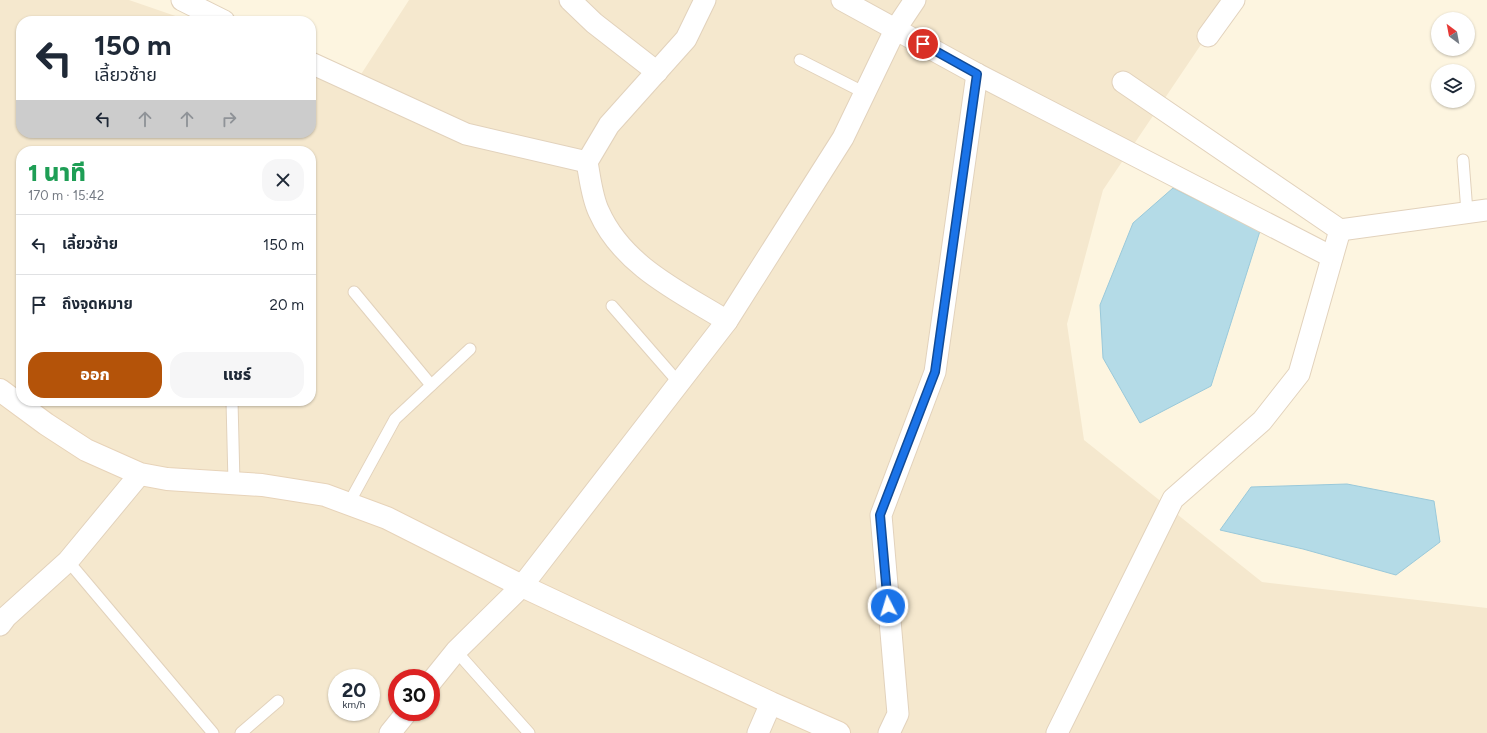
<!DOCTYPE html>
<html lang="th">
<head>
<meta charset="utf-8">
<style>
  :root { --surface:#fff; --page:#f6f6f7; --text:#1f2937; --muted:#747a83; --line:#e0e1e3; --accent:#b45309 }
  body { margin:0; font-family:Figtree,"Noto Sans Thai",sans-serif; background:var(--page); color:var(--text); height:100vh; display:flex; flex-direction:column; font-size:15px; white-space:nowrap }
  * { box-sizing:border-box; margin:0 }
  p { font-size:13px; color:var(--muted) }
  .icon { flex:none; width:22px; height:22px; fill:none; stroke:currentColor; stroke-width:2; stroke-linecap:round; stroke-linejoin:round }
  .map { position:relative; flex:1; overflow:hidden }
  .details { position:absolute; left:16px; top:146px; width:300px; height:260px; display:flex; flex-direction:column; background:var(--surface); border-radius:16px; box-shadow:0 1px 3px #0004 }
  .details>* { flex:none }
  .guide { position:absolute; left:16px; top:16px; width:300px; height:122px; border-radius:16px; box-shadow:0 1px 3px #0004; background:#fff; color:var(--text); overflow:hidden }
  .needle { width:26px; rotate:328deg }
  .tools { position:absolute; left:1431px; top:12px; display:grid; gap:8px }
  .tools a { display:grid; place-items:center; width:44px; height:44px; border-radius:50%; background:var(--surface); box-shadow:0 1px 3px #0004; font-size:20px }
  .speed { position:absolute; left:328px; top:669px; display:flex; gap:8px; font-size:20px; font-weight:700; text-align:center }
  .speed>* { display:grid; place-content:center; width:52px; height:52px; border-radius:50%; background:var(--surface); box-shadow:0 1px 3px #0004; line-height:1 }
  .speed small { font-size:10px; font-weight:400 }
  .speed .limit { border:6px solid #d22; background:#fff; color:#111 }
  .pin { position:absolute; display:grid; place-items:center; width:34px; height:34px; color:#fff; margin:-17px; border:2px solid #fff; border-radius:50%; box-shadow:0 1px 4px #0007 }
  .me { position:absolute; width:44px; margin:-22px; rotate:355deg; stroke-linejoin:round; filter:drop-shadow(0 0 3px #0008) }
  .turn { display:flex; align-items:center; gap:14px; height:84px; padding:0 12px; font-size:18px }
  .turn .icon { width:52px; height:52px; stroke-width:2.5 }
  .turn b { display:block; font-size:28px; line-height:34px }
  .lanes { display:flex; align-items:center; height:38px; padding:0 12px; background:#0003; justify-content:center; gap:20px; direction:ltr }
  .lanes .off { opacity:.35 }
  .round { display:grid; place-items:center; flex:none; width:42px; height:42px; border-radius:16px; background:var(--page) }
  .headline { display:flex; align-items:center; justify-content:space-between; height:68px; padding:0 12px }
  h1 { font-size:24px; font-weight:800; line-height:30px; color:#1e9e55 }
  .primary-button { display:flex; gap:8px; margin-top:auto; padding:8px 12px }
  .primary-button a { flex:1; height:46px; border-radius:16px; background:var(--accent); color:#fff; font-size:16px; font-weight:800; line-height:46px; text-align:center }
  .primary-button a+a { background:var(--page); color:var(--text) }
  ul { padding:0; list-style:none }
  li { display:flex; align-items:center; gap:12px; height:60px; padding:0 12px; border-top:1px solid var(--line) }
  li div { flex:1 }
  li b { display:block; font-size:15px }
  li em { font-style:normal }
  .map>svg:first-child { display:block }
  .residential { fill:#f5e8ce; fill-rule:evenodd }
  .water { fill:#b4dbe7; stroke:#9ac9da }
  .lines { fill:none; stroke-linecap:round; stroke-linejoin:round }
  .service-casing { stroke:#e2d2bc; stroke-width:13 }
  .minor-casing { stroke:#e2d2bc; stroke-width:23 }
  .secondary-casing { stroke:#e7d3b9; stroke-width:24 }
  .service { stroke:#fff; stroke-width:11 }
  .minor { stroke:#fff; stroke-width:21 }
  .secondary { stroke:#fff; stroke-width:22 }
  .route-casing { stroke:#114b97; stroke-width:10 }
  .route { stroke:#1a73e8; stroke-width:7 }
</style>
</head>
<body>
<div class="map">
<svg width="1487" height="733" viewBox="0 0 1487 733">
  <rect width="100%" height="100%" fill="#fdf5e0"/>
  <path class="residential" d="M0,0H129L190,21H21V133H311V63L358,79L409,0H1231L1103,190L1067,324L1084,440L1262,582L1487,608V733H0ZM21,151H311V401H21ZM337,678H371V712H337ZM397,678H431V712H397Z"/>
  <g class="water">
    <polygon points="1173,188 1260,231 1211,386 1140,423 1103,358 1100,305 1133,223"/>
    <polygon points="1347,484 1434,501 1440,542 1396,575 1303,549 1220,530 1251,487"/>
  </g>
  <g class="lines">
    <g class="service-casing">
      <g id="service">
        <polyline points="800,60 865,93"/>
        <polyline points="1463,160 1467,212"/>
        <polyline points="354,292 431,385"/>
        <polyline points="612,306 679,383"/>
        <polyline points="232,401 234,483"/>
        <polyline points="349,503 395,419 470,349"/>
        <polyline points="68,561 213,733"/>
        <polyline points="456,651 529,733"/>
        <polyline points="241,733 278,701"/>
      </g>
    </g>
    <g class="minor-casing">
      <g id="minor">
        <polyline points="182,0 224,21"/>
        <polyline points="570,0 594,23 657,72"/>
        <path d="M705,0L686,39L609,125L587,162C590,178 592,198 599,212C623,266 680,292 727,321"/>
        <polyline points="842,0 977,74 1332,257"/>
        <polyline points="1208,36 1234,0"/>
        <polyline points="311,63 466,134 587,162"/>
        <polyline points="1123,82 1340,230 1487,210"/>
        <polyline points="0,625 6,617 68,561 140,474"/>
        <polyline points="431,682 456,651 522,586 727,321 843,138 895,30 915,0"/>
        <polyline points="390,733 407,712"/>
        <polyline points="758,733 771,703"/>
        <polyline points="889,733 898,714 881,515 935,372 977,74"/>
        <polyline points="1057,733 1173,499 1262,421 1299,374 1340,230"/>
      </g>
    </g>
    <g class="secondary-casing">
      <polyline id="secondary" points="0,390 46,424 86,450 140,474 167,479 262,485 325,495 387,518 522,586 771,703 839,733"/>
    </g>
    <use href="#service" class="service"/>
    <use href="#minor" class="minor"/>
    <use href="#secondary" class="secondary"/>
  </g>
  <g class="lines">
    <g class="route-casing">
      <polyline id="route" points="888,606 880,515 935,372 977,74 923,44"/>
    </g>
    <use href="#route" class="route"/>
  </g>
</svg>
<div class="tools">
<a><svg class="needle" viewBox="-14 -14 28 28"><path d="M0-13l5 13h-10z" fill="#e53935"/><path d="M0 13l5-13h-10z" fill="#747a83"/></svg></a>
<a><svg class="icon" aria-label="layers" viewBox="0 0 24 24"><path d="M12 4l9 5-9 5-9-5zM3 14l9 5 9-5"/></svg></a>
</div>
<div class="speed"><div>20<small>km/h</small></div><div class="limit">30</div></div>
<div class="pin" style="left:923px;top:44px;background:#d93025"><svg class="icon" aria-label="arrive" viewBox="0 0 24 24"><path d="M6 21V4h12l-3 4 3 4H6"/></svg></div>
<svg class="me" style="left:888px;top:606px" viewBox="-20 -20 40 40"><circle r="17" fill="#1a73e8" stroke="#fff" stroke-width="3"/><path d="M0-11L8 9 0 5-8 9z" fill="#fff"/></svg>
<div class="guide">
<div class="turn"><svg class="icon" aria-label="left" viewBox="0 0 24 24"><path d="M17 20v-9H6M10 6l-5 5 5 5"/></svg><div><b>150 m</b>เลี้ยวซ้าย</div></div>
<div class="lanes"><svg class="icon" aria-label="left" viewBox="0 0 24 24"><path d="M17 20v-9H6M10 6l-5 5 5 5"/></svg><svg class="icon off" aria-label="ahead" viewBox="0 0 24 24"><path d="M12 20V5M6 11l6-6 6 6"/></svg><svg class="icon off" aria-label="ahead" viewBox="0 0 24 24"><path d="M12 20V5M6 11l6-6 6 6"/></svg><svg class="icon off" aria-label="right" viewBox="0 0 24 24"><path d="M7 20v-9h11M14 6l5 5-5 5"/></svg></div>
</div>
<section class="details">
<div class="headline"><div><h1>1 นาที</h1><p>170 m · 15:42</p></div><a class="round"><svg class="icon" aria-label="close" viewBox="0 0 24 24"><path d="M6 6l12 12M18 6L6 18"/></svg></a></div>
<ul>
<li><svg class="icon" aria-label="left" viewBox="0 0 24 24"><path d="M17 20v-9H6M10 6l-5 5 5 5"/></svg><div><b>เลี้ยวซ้าย</b></div><em>150 m</em></li>
<li><svg class="icon" aria-label="arrive" viewBox="0 0 24 24"><path d="M6 21V4h12l-3 4 3 4H6"/></svg><div><b>ถึงจุดหมาย</b></div><em>20 m</em></li>
</ul>
<div class="primary-button"><a>ออก</a><a>แชร์</a></div>
</section>
</div>
</body>
</html>
